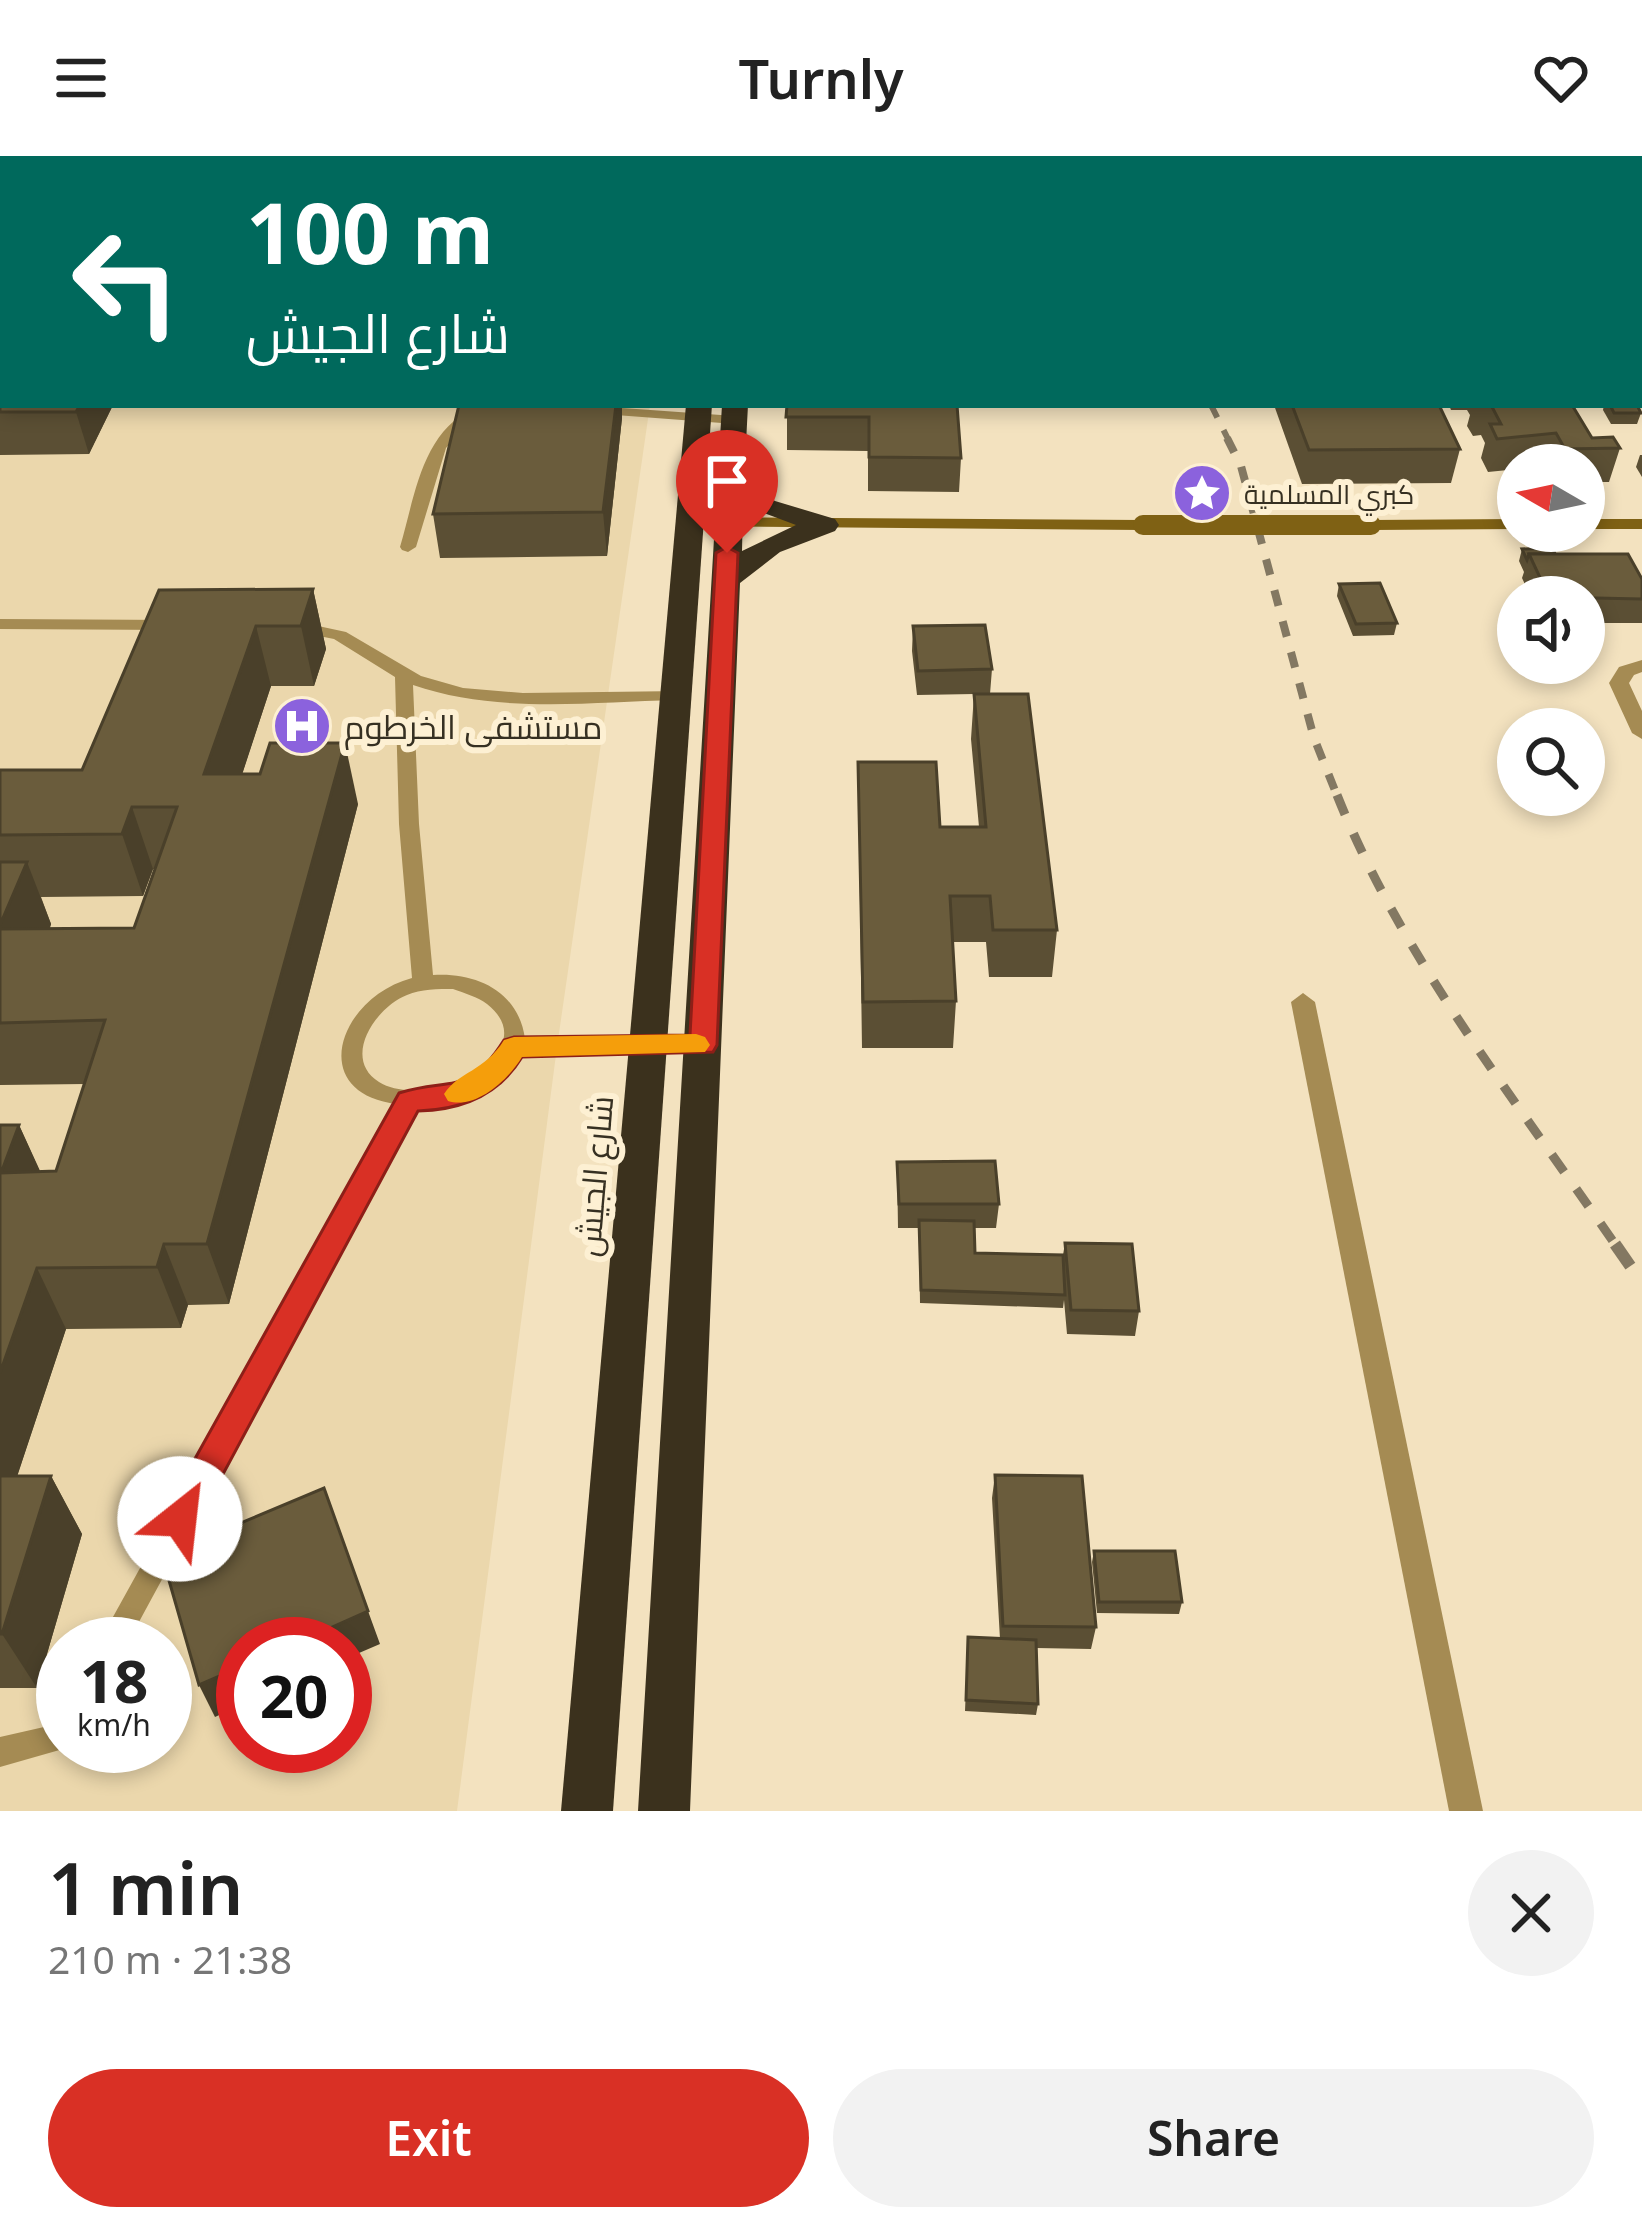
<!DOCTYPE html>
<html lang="en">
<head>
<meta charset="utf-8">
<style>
  :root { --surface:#fff; --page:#f2f2f2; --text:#222; --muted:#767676; --accent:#d93025 }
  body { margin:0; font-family:"Noto Sans",Cairo,sans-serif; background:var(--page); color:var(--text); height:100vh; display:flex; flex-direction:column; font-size:45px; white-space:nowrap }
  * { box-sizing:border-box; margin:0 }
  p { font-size:39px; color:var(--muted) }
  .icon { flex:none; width:66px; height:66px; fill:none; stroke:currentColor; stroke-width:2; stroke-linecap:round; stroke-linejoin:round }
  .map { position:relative; height:1655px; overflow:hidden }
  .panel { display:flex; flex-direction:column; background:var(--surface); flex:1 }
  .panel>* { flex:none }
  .hud { position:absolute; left:0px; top:0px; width:1644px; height:252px; box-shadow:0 6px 18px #0003; background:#00695c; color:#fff; overflow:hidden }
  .needle { width:78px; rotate:279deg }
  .tools { position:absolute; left:1497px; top:288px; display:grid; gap:24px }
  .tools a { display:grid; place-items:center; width:108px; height:108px; border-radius:50%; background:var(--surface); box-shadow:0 6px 18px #0003; font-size:60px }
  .speed { position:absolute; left:36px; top:1461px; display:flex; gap:24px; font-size:60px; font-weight:700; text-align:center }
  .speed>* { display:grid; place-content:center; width:156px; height:156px; border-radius:50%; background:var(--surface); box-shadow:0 6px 18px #0003; line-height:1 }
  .speed small { font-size:30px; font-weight:400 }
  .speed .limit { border:18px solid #d22; background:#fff; color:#111 }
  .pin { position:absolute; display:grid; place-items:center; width:102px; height:102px; color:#fff; margin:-123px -51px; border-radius:50% 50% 50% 0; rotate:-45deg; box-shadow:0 0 12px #0007 }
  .pin .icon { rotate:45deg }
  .me { position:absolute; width:132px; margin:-66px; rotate:29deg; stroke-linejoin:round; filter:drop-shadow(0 0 9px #0008) }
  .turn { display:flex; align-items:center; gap:42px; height:252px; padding:0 48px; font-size:54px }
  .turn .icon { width:156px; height:156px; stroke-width:2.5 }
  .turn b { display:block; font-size:84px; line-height:102px }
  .round { display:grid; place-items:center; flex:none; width:126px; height:126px; border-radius:63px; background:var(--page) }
  .headline { display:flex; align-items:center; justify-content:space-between; height:204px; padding:0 48px }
  h1 { font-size:72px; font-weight:600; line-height:90px }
  .cta { display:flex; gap:24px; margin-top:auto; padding:24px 48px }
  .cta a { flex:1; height:138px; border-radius:72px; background:var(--accent); color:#fff; font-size:48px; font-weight:600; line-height:138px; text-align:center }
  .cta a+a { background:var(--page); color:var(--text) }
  header { display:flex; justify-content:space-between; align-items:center; height:156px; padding:0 48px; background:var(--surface); font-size:54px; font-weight:600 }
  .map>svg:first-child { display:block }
  .built { fill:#ebd7ac; fill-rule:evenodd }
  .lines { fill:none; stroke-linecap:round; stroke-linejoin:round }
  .lane { fill:#a58b53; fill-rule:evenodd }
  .street { fill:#a58b53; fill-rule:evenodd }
  .secondary { fill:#7f6114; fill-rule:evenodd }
  .highway { fill:#3b311d; fill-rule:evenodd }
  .rail-far3 { stroke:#837862; stroke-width:6; stroke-dasharray:14 14; stroke-linecap:butt }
  .rail-far2 { stroke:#837862; stroke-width:8; stroke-dasharray:16 16; stroke-linecap:butt }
  .rail-far1 { stroke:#837862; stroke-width:9; stroke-dasharray:21 21; stroke-linecap:butt }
  .rail { stroke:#837862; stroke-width:12; stroke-dasharray:27 27; stroke-linecap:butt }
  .secondary-bridge { stroke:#7f6114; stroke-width:20 }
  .wall { fill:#5b4f34; fill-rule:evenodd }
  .shaded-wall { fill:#4a402a }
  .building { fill:#6a5c3c; stroke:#4a402a; stroke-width:3 }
  .route { fill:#d93025; stroke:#8d1f18; stroke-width:3 }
  .slow { fill:#f59e0b }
  .labels { text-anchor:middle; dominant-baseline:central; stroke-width:12; stroke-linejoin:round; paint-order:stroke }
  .far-poi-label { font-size:27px; fill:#363022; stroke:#fdf0d3; text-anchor:start }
  .poi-label { font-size:33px; fill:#363022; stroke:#fdf0d3; text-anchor:start }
  .street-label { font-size:33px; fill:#363022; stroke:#fdf0d3 }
</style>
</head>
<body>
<header><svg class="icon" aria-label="menu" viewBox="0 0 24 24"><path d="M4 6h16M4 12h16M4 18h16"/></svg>Turnly<svg class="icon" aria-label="heart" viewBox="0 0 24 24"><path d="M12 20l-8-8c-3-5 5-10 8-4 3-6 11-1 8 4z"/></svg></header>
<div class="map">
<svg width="1642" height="1655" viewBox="0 0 1642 1655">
  <rect width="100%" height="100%" fill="#f3e2bf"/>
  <path class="built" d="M0,0H686L3,3V249H650L557,891L457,1655H0ZM63,1488H165V1590H63ZM243,1488H345V1590H243Z"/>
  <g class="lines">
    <g class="lane">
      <polygon points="594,250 735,260 742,264 735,268 589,257 589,251"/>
      <path d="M474,252L486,255L468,266L446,292L416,391L408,396L402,394L400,391C415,341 421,277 474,252Z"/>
      <polygon points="0,463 173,464 182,469 173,474 0,473"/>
      <path d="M295,465L346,476L421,520L463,532L523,537L682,535V543L676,544C589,546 497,558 413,529L419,668L433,819C477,816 519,836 525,883L703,881L711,883L714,889L711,895L703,897L518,899C500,935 456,949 418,951L127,1488H98L397,948C306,937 338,842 412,822L399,668L395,521L334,483L289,474L286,470ZM453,833C464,837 478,841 487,848C549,897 427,956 379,926C341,902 376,851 407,839C421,833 438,833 453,833Z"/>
      <polygon points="63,1556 63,1593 0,1611 0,1581 44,1571 53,1560"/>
    </g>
    <g class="street">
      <polygon points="1642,504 1642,516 1634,519 1629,527 1642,555 1642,583 1632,577 1609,527 1619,511"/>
      <polygon points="1303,837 1315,846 1483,1655 1449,1655 1291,846"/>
    </g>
    <g class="secondary">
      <polygon points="1621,0 1636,0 1638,3 1623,3"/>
      <rect x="1641" y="13" width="1" height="10"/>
      <polygon points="689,361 1143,364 1152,369 1143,374 683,370 683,362"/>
      <polygon points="1518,363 1518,373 1371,374 1362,369 1371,364"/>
      <rect x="1584" y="363" width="58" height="10"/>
    </g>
    <g class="highway">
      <rect x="711" y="0" width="20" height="3"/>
      <polygon points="686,249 712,249 613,1655 561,1655"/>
      <path d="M722,249H748L744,325L775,345L835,363L839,369L835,375L780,396L740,427L690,1655H638ZM743,349L796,369L742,395Z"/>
    </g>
    <g class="rail-far3">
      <polyline points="1017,0 1021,3"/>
      <polyline points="1211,249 1229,285"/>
    </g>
    <polyline class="rail-far2" points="1227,282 1241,310 1314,582 1338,642"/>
    <path class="rail-far1" d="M1337,639C1403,804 1517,946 1617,1091"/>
    <polyline class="rail" points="1615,1088 1642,1127"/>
    <polyline class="secondary-bridge" points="1143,369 1371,369"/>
  </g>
  <g class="wall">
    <polygon points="0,0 281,0 280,3 3,3 3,20 0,20"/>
    <polygon points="348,0 413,0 412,3 348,3"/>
    <rect x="828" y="0" width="114" height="3"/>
    <polygon points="1554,0 1614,0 1616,3 1556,3"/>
    <polygon points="0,209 113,249 89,298 0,299"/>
    <polygon points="459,249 640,249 622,250 622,262 607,400 440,402 433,358"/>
    <polygon points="787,249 957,249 961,302 959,336 868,335 868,295 787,294"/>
    <polygon points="1274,249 1439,249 1460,293 1451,327 1302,328"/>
    <polygon points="1449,249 1572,249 1592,282 1620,292 1609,326 1584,326 1584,309 1518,309 1518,313 1488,316 1481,302 1485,287 1481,279 1473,280 1467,270 1470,259 1467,254 1451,254"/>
    <polygon points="1604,249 1637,249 1641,257 1637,268 1611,268 1603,254"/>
    <polygon points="1640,299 1642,299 1642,321 1636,311"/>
    <polygon points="1522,393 1555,398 1642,423 1642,467 1584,467 1584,441 1531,441 1522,422 1524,416 1519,405"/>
    <polygon points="1339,428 1397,467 1394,479 1353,480 1337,440"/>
    <path d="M313,433L326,493L314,530H271L242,618L358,648L229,1148L188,1149L181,1172L66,1173L17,1320H51L82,1378L37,1532H0V969H19L40,1016L56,1015L85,928L0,929V614H82L159,434ZM153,713H155L134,772H50L51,768L41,741L143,740Z"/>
    <polygon points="913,470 992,513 990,538 1057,774 1052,821 989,821 986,786 953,786 956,845 953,892 862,892 858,606 940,671 979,671 971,583 974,538 917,539 912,495"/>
    <polygon points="897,1006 999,1048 996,1072 974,1072 975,1097 1063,1099 1065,1087 1139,1155 1135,1180 1067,1178 1064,1144 1063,1152 920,1147 919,1072 898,1072"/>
    <polygon points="995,1319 1096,1471 1091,1493 1036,1492 1038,1548 1036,1559 965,1555 968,1481 1000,1483 992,1342"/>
    <polygon points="1094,1395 1182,1446 1179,1458 1097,1457 1092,1406"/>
  </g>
  <g class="shaded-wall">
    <polygon points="211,0 238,0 237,3 209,3"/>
    <polygon points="80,249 113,249 89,298 76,256"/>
    <polygon points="616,249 622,249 622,262 607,400 603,356"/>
    <polygon points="313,433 326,493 314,530 301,470"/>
    <polygon points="256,470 271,530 222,680 204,618"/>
    <polygon points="345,587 358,648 229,1148 207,1088"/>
    <polygon points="132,651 153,713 143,740 122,678"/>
    <polygon points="27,706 51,768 24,835 0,777 0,769"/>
    <polygon points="19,969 47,1030 1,1017"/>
    <polygon points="164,1088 188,1149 181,1172 157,1111"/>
    <polygon points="37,1112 66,1173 0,1372 0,1217"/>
    <polygon points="51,1320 82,1378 37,1532 2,1478"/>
    <polygon points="368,1455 380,1488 345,1503 345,1488 294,1488"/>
    <polygon points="243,1510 243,1548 215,1561 199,1529"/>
  </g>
  <g class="building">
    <polygon points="143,0 211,0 209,3 141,3"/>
    <polygon points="235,0 266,0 264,3 233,3"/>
    <polygon points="476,0 575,0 575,3 475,2"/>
    <polygon points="1583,0 1614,0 1616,3 1585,3"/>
    <polygon points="0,209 3,209 3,249 80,249 76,256 0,256"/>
    <polygon points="459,249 616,249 603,356 433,358"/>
    <polygon points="787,249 957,249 961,302 869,301 869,261 786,261"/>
    <polygon points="1292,249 1439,249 1460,293 1309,294"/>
    <polygon points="1491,249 1572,249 1592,282 1613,281 1620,292 1565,293 1556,277 1497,283 1490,268 1501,268"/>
    <polygon points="1610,249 1637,249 1641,257 1614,257"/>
    <polygon points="1553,392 1555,398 1529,398 1527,404 1522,393"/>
    <polygon points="1529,398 1628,398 1642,423 1642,443 1549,441"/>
    <polygon points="1380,427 1397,467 1356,468 1339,428"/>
    <polygon points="313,433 301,470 256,470 204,618 260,618 270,587 345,587 207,1088 164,1088 157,1111 37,1112 0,1217 0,969 19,969 1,1017 56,1015 105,864 0,867 0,773 134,772 177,651 132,651 122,678 0,679 0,614 82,614 159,434"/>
    <polygon points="985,469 992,513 918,515 913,470"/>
    <polygon points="974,538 1028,538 1057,774 993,774 990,740 950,740 956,845 863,846 858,606 936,606 940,671 986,671"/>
    <polygon points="0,706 27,706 0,769"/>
    <polygon points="995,1005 999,1048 899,1048 897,1006"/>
    <polygon points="919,1064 974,1065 975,1097 1063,1099 1065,1139 921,1134"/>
    <polygon points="1065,1087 1132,1088 1139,1155 1071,1154"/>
    <polygon points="995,1319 1082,1320 1096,1471 1003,1470"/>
    <polygon points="0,1320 51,1320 2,1478 0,1478"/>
    <polygon points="324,1332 368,1455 294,1488 243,1488 243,1510 199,1529 162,1400"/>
    <polygon points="1094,1395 1175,1395 1182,1446 1099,1446"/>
    <polygon points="968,1481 1036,1484 1038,1548 966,1544"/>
  </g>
  <path class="route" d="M727,391L738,397L717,889L713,896L522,901C499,939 461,954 418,955L193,1374L180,1378L168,1374L163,1363L168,1351L399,937C451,921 468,941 504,884L514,881L690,879L716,397Z"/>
  <path class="slow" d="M696,878L705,881L710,889L705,896L522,901C509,923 476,954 448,945L444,938C459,915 484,916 504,884L514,881Z"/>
  <defs>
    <g id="sight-disc" transform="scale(3)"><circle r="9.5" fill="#8b62dd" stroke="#fdf0d3"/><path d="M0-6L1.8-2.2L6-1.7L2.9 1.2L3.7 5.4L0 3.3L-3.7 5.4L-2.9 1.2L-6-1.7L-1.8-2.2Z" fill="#fff"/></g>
    <g id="hospital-disc" transform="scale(3)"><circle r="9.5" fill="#8b62dd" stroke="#fdf0d3"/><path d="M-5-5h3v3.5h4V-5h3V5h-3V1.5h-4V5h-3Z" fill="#fff"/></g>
  </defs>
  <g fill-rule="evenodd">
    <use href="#sight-disc" x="1202" y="337"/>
    <use href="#hospital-disc" x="302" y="570"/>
  </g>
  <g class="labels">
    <g class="far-poi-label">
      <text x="1244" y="337">كبري المسلمية</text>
    </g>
    <g class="poi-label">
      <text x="344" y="570">مستشفى الخرطوم</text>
    </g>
    <g class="street-label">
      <text transform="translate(594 1020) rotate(-85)">شارع الجيش</text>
    </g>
  </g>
</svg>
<div class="tools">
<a><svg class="needle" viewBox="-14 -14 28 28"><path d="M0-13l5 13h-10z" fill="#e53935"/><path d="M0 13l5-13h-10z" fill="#767676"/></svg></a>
<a><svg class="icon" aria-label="sound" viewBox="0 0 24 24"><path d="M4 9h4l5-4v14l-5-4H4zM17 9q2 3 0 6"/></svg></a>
<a><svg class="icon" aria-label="search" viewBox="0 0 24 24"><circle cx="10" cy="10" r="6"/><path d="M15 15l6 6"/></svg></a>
</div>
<div class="speed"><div>18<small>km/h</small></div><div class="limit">20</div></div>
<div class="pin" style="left:727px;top:397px;background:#d93025"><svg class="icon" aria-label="arrive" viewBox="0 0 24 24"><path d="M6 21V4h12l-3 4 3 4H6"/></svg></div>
<svg class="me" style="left:180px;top:1363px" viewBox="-20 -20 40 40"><circle r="19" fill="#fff"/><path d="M0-13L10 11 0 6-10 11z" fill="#d93025"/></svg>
<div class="hud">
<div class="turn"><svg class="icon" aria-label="left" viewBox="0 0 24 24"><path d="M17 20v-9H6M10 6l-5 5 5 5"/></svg><div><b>100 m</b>شارع الجيش</div></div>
</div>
</div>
<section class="panel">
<div class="headline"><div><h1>1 min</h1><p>210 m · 21:38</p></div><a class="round"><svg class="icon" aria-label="close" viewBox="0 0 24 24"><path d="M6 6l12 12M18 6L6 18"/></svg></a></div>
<div class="cta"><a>Exit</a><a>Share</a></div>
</section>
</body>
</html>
